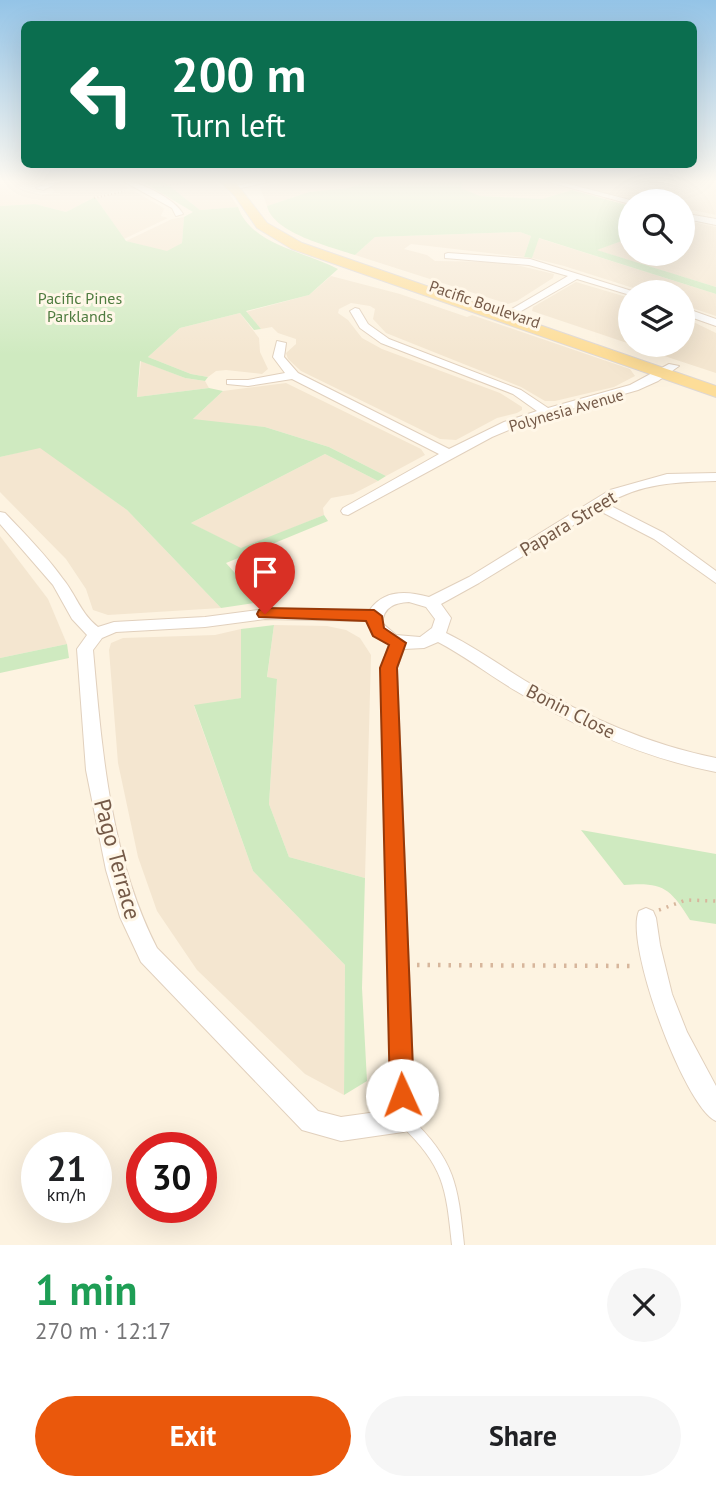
<!DOCTYPE html>
<html lang="en">
<head>
<meta charset="utf-8">
<style>
  :root { --surface:#fff; --page:#f6f6f6; --text:#202124; --muted:#757577; --accent:#ea580c }
  body { margin:0; font-family:"PT Sans",sans-serif; background:var(--page); color:var(--text); height:100vh; display:flex; flex-direction:column; font-size:26px; white-space:nowrap }
  * { box-sizing:border-box; margin:0 }
  p { font-size:23px; color:var(--muted) }
  .icon { flex:none; width:38px; height:38px; fill:none; stroke:currentColor; stroke-width:2; stroke-linecap:round; stroke-linejoin:round }
  .map { position:relative; height:1245px; overflow:hidden }
  .panel { display:flex; flex-direction:column; background:var(--surface); flex:1 }
  .panel>* { flex:none }
  .guide { position:absolute; left:21px; top:21px; width:676px; height:147px; border-radius:10px; box-shadow:0 7px 28px #0002; background:#0b6e4f; color:#fff; overflow:hidden }
  .controls { position:absolute; left:618px; top:189px; display:grid; gap:14px }
  .controls a { display:grid; place-items:center; width:77px; height:77px; border-radius:50%; background:var(--surface); box-shadow:0 7px 28px #0002; font-size:35px }
  .speed { position:absolute; left:21px; top:1132px; display:flex; gap:14px; font-size:35px; font-weight:700; text-align:center }
  .speed>* { display:grid; place-content:center; width:91px; height:91px; border-radius:50%; background:var(--surface); box-shadow:0 7px 28px #0002; line-height:1 }
  .speed small { font-size:18px; font-weight:400 }
  .speed .limit { border:10px solid #d22; background:#fff; color:#111 }
  .pin { position:absolute; display:grid; place-items:center; width:60px; height:60px; color:#fff; margin:-72px -30px; border-radius:50% 50% 50% 0; rotate:-45deg; box-shadow:0 0 7px #0007 }
  .pin .icon { rotate:45deg }
  .me { position:absolute; width:77px; margin:-38px; rotate:358deg; stroke-linejoin:round; filter:drop-shadow(0 0 5px #0008) }
  .turn { display:flex; align-items:center; gap:24px; height:147px; padding:0 35px; font-size:32px }
  .turn .icon { width:91px; height:91px; stroke-width:2.5 }
  .turn b { display:block; font-size:49px; line-height:60px }
  .round { display:grid; place-items:center; flex:none; width:74px; height:74px; border-radius:37px; background:var(--page) }
  .headline { display:flex; align-items:center; justify-content:space-between; height:119px; padding:0 35px }
  h1 { font-size:42px; font-weight:700; line-height:52px; color:#1e9e55 }
  .action { display:flex; gap:14px; margin-top:auto; padding:14px 35px }
  .action a { flex:1; height:80px; border-radius:42px; background:var(--accent); color:#fff; font-size:28px; font-weight:700; line-height:80px; text-align:center }
  .action a+a { background:var(--page); color:var(--text) }
  .map>svg:first-child { display:block }
  .residential { fill:#f4e6d0 }
  .green { fill:#cfeac0 }
  .lines { fill:none; stroke-linecap:round; stroke-linejoin:round }
  .service-casing { stroke:#e1d0bd; stroke-width:14 }
  .minor-casing { stroke:#e1d0bd; stroke-width:2 }
  .primary-casing { stroke:#ded7d3; stroke-width:2 }
  .path-far2 { stroke:#d7b69c; stroke-width:2; stroke-dasharray:1 2.5; stroke-linecap:butt }
  .path-far1 { stroke:#d7b69c; stroke-width:3.5; stroke-dasharray:2 6; stroke-linecap:butt }
  .path { stroke:#d7b69c; stroke-width:4.5; stroke-dasharray:2.5 8; stroke-linecap:butt }
  .service { stroke:#fff; stroke-width:12 }
  .minor { fill:#fff; fill-rule:evenodd }
  .primary { fill:#fddd98; fill-rule:evenodd }
  .route { fill:#ea580c; stroke:#983908; stroke-width:2 }
  .labels { text-anchor:middle; dominant-baseline:central; stroke-width:6; stroke-linejoin:round; paint-order:stroke }
  .far-park-label { font-size:16px; fill:#4e7b3f; stroke:#fff7e8 }
  .far-street-label { font-size:16px; fill:#755a48; stroke:#fff7e8 }
  .street-label { font-size:19px; fill:#755a48; stroke:#fff7e8 }
  .near-street-label { font-size:23px; fill:#755a48; stroke:#fff7e8 }
</style>
</head>
<body>
<div class="map">
<svg width="716" height="1245" viewBox="0 0 716 1245">
  <rect width="100%" height="100%" fill="#fdf3e1"/>
  <g class="residential">
    <polygon points="0,181 47,181 34,185 24,184 18,188 42,195 55,192 51,187 68,181 116,181 129,188 95,197 66,212 35,204 0,206"/>
    <polygon points="163,181 212,181 226,189 238,207 200,210"/>
    <polygon points="285,181 308,182 368,181 348,188 309,192 267,206 260,187"/>
    <polygon points="463,181 535,181 572,190 543,199 480,196 461,188"/>
    <polygon points="560,181 617,181 659,201 637,201"/>
    <polygon points="648,181 716,181 716,215 687,209 683,206 682,201 676,201"/>
    <polygon points="132,190 162,207 164,209 161,216 168,218 124,239 96,198"/>
    <polygon points="184,217 182,243 167,252 126,241 172,219"/>
    <polygon points="683,220 716,227 716,287 596,250 630,238 630,254 682,254"/>
    <polygon points="520,232 531,236 524,257 411,244 404,249 427,255 435,261 504,262 554,274 553,278 517,301 508,304 355,255 375,237"/>
    <polygon points="538,238 716,294 716,316 683,305 682,292 646,292 564,266 532,258"/>
    <polygon points="331,276 400,294 467,317 472,315 630,369 635,376 614,387 555,401 545,401 521,387 386,333 373,319 375,309 370,306 351,303 339,309 338,313 348,320 362,338 382,349 500,393 522,407 522,410 517,413 497,418 456,440 440,439 301,371 288,359 286,353 296,344 296,339 278,333 272,327 261,329 246,312 309,295"/>
    <polygon points="576,282 630,298 630,344 532,311 533,307"/>
    <polygon points="240,313 259,338 260,352 268,369 262,374 226,370 216,371 208,377 191,374 148,357 180,328"/>
    <polygon points="683,317 716,333 716,373 631,345 682,345"/>
    <polygon points="141,361 185,378 205,381 209,388 137,397"/>
    <polygon points="286,383 421,449 425,455 386,476 329,447 265,427 192,420 223,391"/>
    <polygon points="40,447 127,510 221,608 108,615 93,610 86,589 66,559 0,492 0,457"/>
    <polygon points="325,454 378,481 353,494 331,498 323,508 324,515 241,549 191,523"/>
    <polygon points="0,536 48,599 67,644 0,658"/>
    <polygon points="274,625 327,626 346,630 360,638 371,655 365,878 289,857 269,804 277,680 267,678"/>
    <polygon points="241,629 241,698 194,706 253,871 345,965 344,1095 305,1074 197,970 157,911 138,857 118,763 109,650 111,643 123,638 215,635"/>
  </g>
  <g class="green">
    <path d="M141,181H163L200,210L238,207C251,245 306,252 338,269L309,295L246,311L261,329L254,330L240,313L180,328L148,357L191,374L208,377L205,381L185,378L140,361L137,397L209,388L223,391L193,419L265,427L329,447L386,476L378,481L325,454L191,523L241,548L324,515L328,521L226,563L261,602L221,608L127,510L40,448L0,457V206L35,204L66,212L95,197L126,241L167,251L182,243L184,217L193,212Z"/>
    <path d="M368,181H463L461,188L480,196L542,199L572,190L630,206V238L597,250L716,287V294L539,238L532,258L524,257L531,236L520,232L375,237L355,255C331,247 273,233 267,206L309,192L348,188Z"/>
    <polygon points="274,625 267,677 277,679 269,804 289,857 365,878 362,988 367,1081 344,1095 345,965 253,871 194,705 241,698 241,629"/>
    <polygon points="67,644 69,658 0,673 0,658"/>
    <path d="M581,830L716,854V924L690,920C670,888 663,882 624,885Z"/>
  </g>
  <g class="lines">
    <g class="service-casing">
      <path id="service" d="M406,1122C450,1163 452,1188 458,1245"/>
    </g>
    <g class="minor-casing">
      <g id="minor">
        <polygon points="52,181 62,181 43,190 36,188"/>
        <path d="M123,181C139,180 176,200 183,214L176,216L172,208Z"/>
        <polygon points="258,181 273,181 236,189 232,187"/>
        <polygon points="545,181 557,181 634,201 630,201 630,204"/>
        <polygon points="682,213 716,219 716,225 682,218"/>
        <polygon points="448,253 530,259 635,292 630,292 630,295 577,279 502,322 497,319 498,317 568,276 529,265 445,258 445,254"/>
        <polygon points="682,307 716,319 716,326 682,314"/>
        <polygon points="355,308 359,309 368,324 389,339 521,390 548,408 630,385 669,364 679,366 658,381 638,390 533,420 492,437 348,515 343,514 341,511 343,508 439,454 292,379 248,386 227,384 227,380 248,380 285,373 273,357 277,341 286,343 284,357 298,373 449,449 504,422 537,411 513,394 381,343 360,328 350,311"/>
        <path d="M716,473V481C678,482 640,483 607,504L664,533L716,571V583L654,539L598,510L479,583L441,604L451,618L446,633C473,646 498,664 524,680C584,716 647,744 716,758V772C644,758 579,729 516,691C489,675 465,656 438,642L424,648L404,649L397,668L415,1120L412,1129L403,1132L341,1141L302,1130L141,962L120,917L106,870L86,770L77,649L87,635L72,619L53,585L0,524V512L5,513C25,534 46,555 63,579C76,595 81,614 98,627L114,622L205,617L265,609L369,611C384,589 407,591 429,597L469,577L610,490L667,474ZM409,602L426,607L435,619L432,628L420,637L396,635L382,623C384,607 394,603 409,602ZM265,619L366,621L375,636L389,644L381,668L391,1110L341,1117L318,1111L157,948C110,856 102,751 93,650L102,638L116,632L205,627Z"/>
        <path d="M646,908L653,911L656,918L660,945L672,994L687,1032L716,1086V1121C685,1108 624,943 639,911Z"/>
      </g>
    </g>
    <g class="primary-casing">
      <polygon id="primary" points="219,181 232,181 237,184 267,223 302,243 716,386 716,397 292,249 257,228 234,195"/>
    </g>
    <g class="path-far2">
      <polyline points="163,186 197,181"/>
      <polyline points="94,198 125,191"/>
    </g>
    <polyline class="path-far1" points="659,910 686,900 716,901"/>
    <polyline class="path" points="417,965 635,966"/>
    <use href="#service" class="service"/>
    <use href="#minor" class="minor"/>
    <use href="#primary" class="primary"/>
  </g>
  <linearGradient id="sky" x2="0" y2="1"><stop stop-color="#94c4e7"/><stop offset="0.51" stop-color="#fefaf2"/><stop offset="1" stop-color="#fefaf2" stop-opacity="0"/></linearGradient>
  <rect width="716" height="355" fill="url(#sky)"/>
  <polygon class="route" points="265,608 374,610 382,616 384,628 406,643 397,668 414,1095 411,1103 402,1107 394,1103 390,1095 380,668 389,645 373,636 366,621 259,617 257,614 259,610"/>
  <g class="labels">
    <g class="far-park-label">
      <text x="80" y="298">Pacific Pines<tspan x="80" dy="18">Parklands</tspan></text>
    </g>
    <g class="far-street-label">
      <text transform="translate(485 304) rotate(19)">Pacific Boulevard</text>
      <text transform="translate(566 410) rotate(-16)">Polynesia Avenue</text>
    </g>
    <g class="street-label">
      <text transform="translate(568 523) rotate(-31)">Papara Street</text>
      <text transform="translate(571 711) rotate(27)">Bonin Close</text>
    </g>
    <g class="near-street-label">
      <text transform="translate(118 859) rotate(75)">Pago Terrace</text>
    </g>
  </g>
</svg>
<div class="controls">
<a><svg class="icon" aria-label="search" viewBox="0 0 24 24"><circle cx="10" cy="10" r="6"/><path d="M15 15l6 6"/></svg></a>
<a><svg class="icon" aria-label="layers" viewBox="0 0 24 24"><path d="M12 4l9 5-9 5-9-5zM3 14l9 5 9-5"/></svg></a>
</div>
<div class="speed"><div>21<small>km/h</small></div><div class="limit">30</div></div>
<div class="pin" style="left:265px;top:614px;background:#d93025"><svg class="icon" aria-label="arrive" viewBox="0 0 24 24"><path d="M6 21V4h12l-3 4 3 4H6"/></svg></div>
<svg class="me" style="left:402px;top:1095px" viewBox="-20 -20 40 40"><circle r="19" fill="#fff"/><path d="M0-13L10 11 0 6-10 11z" fill="#ea580c"/></svg>
<div class="guide">
<div class="turn"><svg class="icon" aria-label="left" viewBox="0 0 24 24"><path d="M17 20v-9H6M10 6l-5 5 5 5"/></svg><div><b>200 m</b>Turn left</div></div>
</div>
</div>
<section class="panel">
<div class="headline"><div><h1>1 min</h1><p>270 m · 12:17</p></div><a class="round"><svg class="icon" aria-label="close" viewBox="0 0 24 24"><path d="M6 6l12 12M18 6L6 18"/></svg></a></div>
<div class="action"><a>Exit</a><a>Share</a></div>
</section>
</body>
</html>
